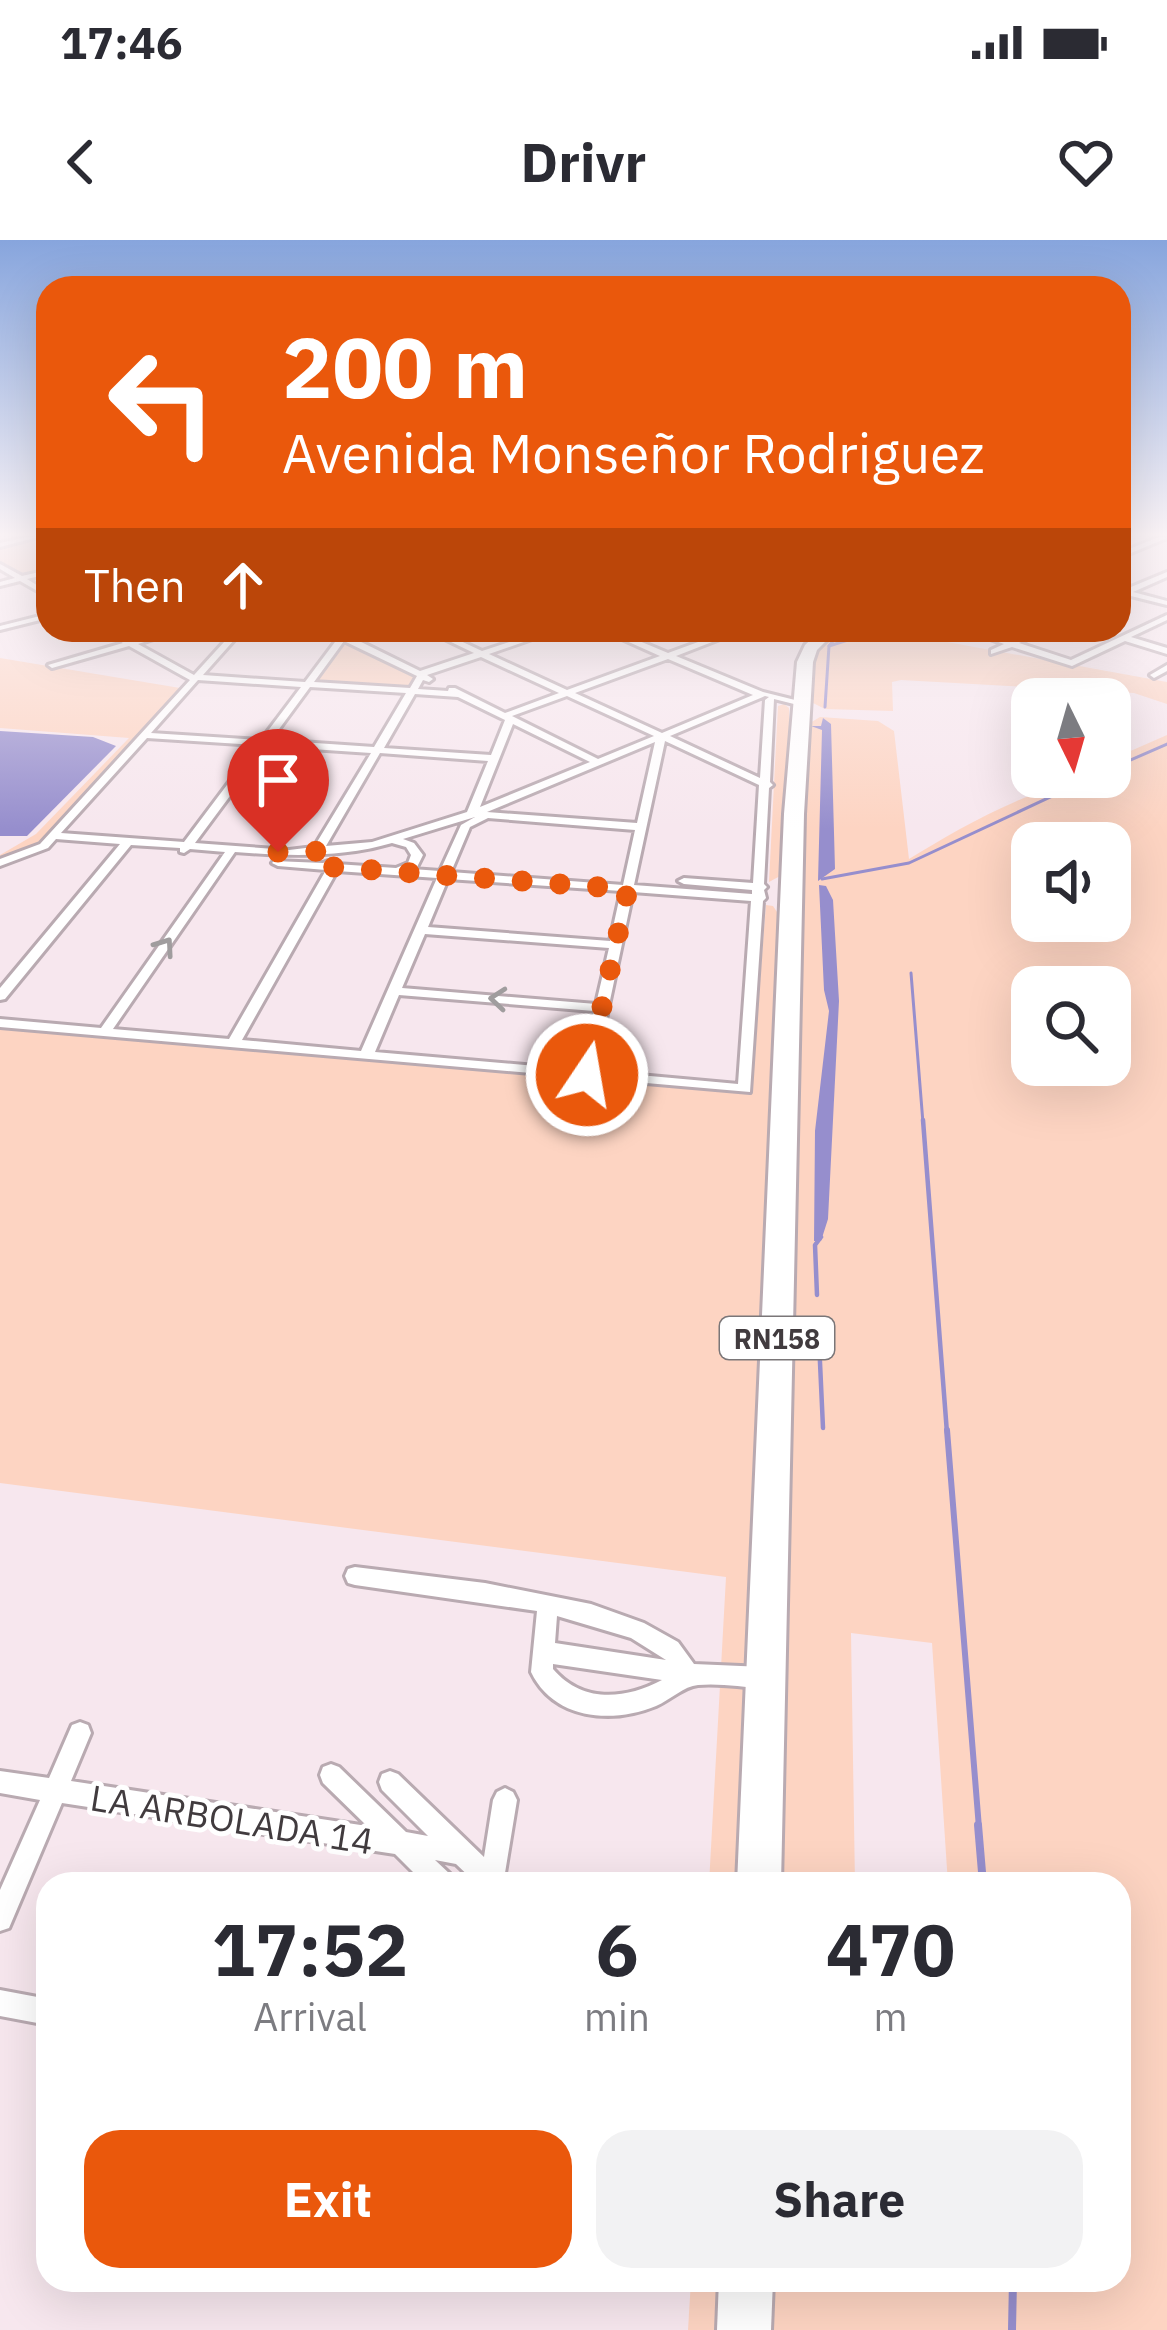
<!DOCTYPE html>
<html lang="en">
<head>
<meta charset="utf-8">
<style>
  :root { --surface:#fff; --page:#f2f2f3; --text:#2b2b33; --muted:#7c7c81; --accent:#ea580c }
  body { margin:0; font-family:"IBM Plex Sans",sans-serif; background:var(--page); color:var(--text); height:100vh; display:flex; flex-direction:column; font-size:45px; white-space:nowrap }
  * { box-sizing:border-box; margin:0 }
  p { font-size:39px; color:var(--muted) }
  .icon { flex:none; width:66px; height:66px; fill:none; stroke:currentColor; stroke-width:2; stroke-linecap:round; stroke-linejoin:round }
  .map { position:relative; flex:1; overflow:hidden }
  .details { position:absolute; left:36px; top:1632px; width:1095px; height:420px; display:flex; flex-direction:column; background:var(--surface); border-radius:36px; box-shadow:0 12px 48px #0002 }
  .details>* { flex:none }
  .top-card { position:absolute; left:36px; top:36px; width:1095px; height:366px; border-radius:36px; box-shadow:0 12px 48px #0002; background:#ea580c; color:#fff; overflow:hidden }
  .needle { width:78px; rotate:175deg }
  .tools { position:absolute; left:1011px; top:438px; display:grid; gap:24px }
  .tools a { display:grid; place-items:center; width:120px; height:120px; border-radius:24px; background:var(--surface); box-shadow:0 12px 48px #0002; font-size:60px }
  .pin { position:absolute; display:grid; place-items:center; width:102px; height:102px; color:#fff; margin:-123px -51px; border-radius:50% 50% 50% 0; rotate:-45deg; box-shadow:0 0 12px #0007 }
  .pin .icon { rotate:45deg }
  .me { position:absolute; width:132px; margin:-66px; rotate:12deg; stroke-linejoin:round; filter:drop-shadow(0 0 9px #0008) }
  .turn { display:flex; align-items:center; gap:42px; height:252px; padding:0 48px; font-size:54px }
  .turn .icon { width:156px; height:156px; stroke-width:2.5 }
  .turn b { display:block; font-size:84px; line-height:102px }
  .then { display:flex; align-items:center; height:114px; padding:0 48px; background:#0003; gap:24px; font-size:45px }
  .eta { display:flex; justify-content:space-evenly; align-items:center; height:204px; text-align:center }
  .eta b { font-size:72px; font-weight:700; line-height:84px }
  .button { display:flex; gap:24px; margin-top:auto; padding:24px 48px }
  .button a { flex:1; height:138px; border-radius:36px; background:var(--accent); color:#fff; font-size:48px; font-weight:700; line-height:138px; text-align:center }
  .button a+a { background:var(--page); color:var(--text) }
  .status { display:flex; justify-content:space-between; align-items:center; height:84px; padding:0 60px; background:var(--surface); direction:ltr }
  .status svg { height:33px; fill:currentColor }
  header { display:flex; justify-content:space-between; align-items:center; height:156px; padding:0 48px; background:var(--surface); font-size:54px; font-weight:700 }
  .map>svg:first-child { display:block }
  .green { fill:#fdd4c2; fill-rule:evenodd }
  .water { fill:#968ecd }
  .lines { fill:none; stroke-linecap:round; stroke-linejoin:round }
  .stream-far3 { stroke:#968ecd; stroke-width:3 }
  .stream-far2 { stroke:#968ecd; stroke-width:4.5 }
  .stream-far1 { stroke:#968ecd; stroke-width:6 }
  .stream { stroke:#968ecd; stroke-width:8 }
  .street-casing { stroke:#b9aab1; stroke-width:6 }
  .highway-casing { stroke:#b9aab1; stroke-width:6 }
  .street { fill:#fff; fill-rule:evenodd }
  .highway { fill:#fff; fill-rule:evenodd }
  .oneway { stroke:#a09d9e }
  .route { stroke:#ea580c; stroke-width:21; stroke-dasharray:0 37.8 }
  .labels { text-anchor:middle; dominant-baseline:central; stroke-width:10; stroke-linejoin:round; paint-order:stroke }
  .shield { fill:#fff; stroke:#7a7678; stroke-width:3 }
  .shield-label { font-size:27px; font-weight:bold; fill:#413b3e }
  .near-street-label { font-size:36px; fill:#413b3e; stroke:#fff }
</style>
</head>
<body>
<div class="status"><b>17:46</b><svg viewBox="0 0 49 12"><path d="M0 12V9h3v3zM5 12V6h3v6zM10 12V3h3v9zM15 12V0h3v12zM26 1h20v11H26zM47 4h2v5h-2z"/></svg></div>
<header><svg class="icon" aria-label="back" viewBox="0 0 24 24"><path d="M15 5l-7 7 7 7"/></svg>Drivr<svg class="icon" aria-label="heart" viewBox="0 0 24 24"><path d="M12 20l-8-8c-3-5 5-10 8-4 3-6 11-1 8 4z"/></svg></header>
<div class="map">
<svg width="1167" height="2090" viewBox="0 0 1167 2090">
  <rect width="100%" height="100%" fill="#f7e7ee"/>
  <g class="green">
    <polygon points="48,297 48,331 21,336 0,324 0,306"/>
    <polygon points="835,390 912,390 925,398 1167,442 1167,464 1134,453 901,440 892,442 893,471 825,469 807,460 811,413"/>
    <polygon points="344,402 349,403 417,436 406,448 313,441"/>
    <polygon points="0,418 180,448 40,601 0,621 0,615 36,594 129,498 0,488"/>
    <polygon points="784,464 789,468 790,554 782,635 769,642 778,466"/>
    <path d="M820,477L878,481L894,491L909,619C962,586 1048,537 1110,537V520L1167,495V2090H756L757,2040H1119V1644H948L932,1403L851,1393L855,1644H768L805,486ZM1032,603H1110V681H1032ZM1032,747H1110V825H1032Z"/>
    <polygon points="766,665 773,666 781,678 749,1644 709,1644 726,1337 0,1243 0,786 751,852"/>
    <polygon points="691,2040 734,2040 732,2090 688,2090"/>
  </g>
  <g class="water">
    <polygon points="823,478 831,484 835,629 818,641 822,490 811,486 821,486"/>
    <polygon points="0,491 93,497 116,506 27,596 0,596"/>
    <polygon points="819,645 826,646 833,660 839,761 828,979 821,1001 814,1001 815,891 829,771 824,750"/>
  </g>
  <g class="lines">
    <g class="stream-far3">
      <polyline points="829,406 851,399"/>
      <polyline points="825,467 829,406 842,390"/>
      <polyline points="1110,529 1167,504"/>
      <polyline points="822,639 909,623 1093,537"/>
      <polyline points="911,733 923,883"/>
    </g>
    <g class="stream-far2">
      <polyline points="923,880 947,1193"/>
      <polyline points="817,1055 815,1005 821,997"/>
      <polyline points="818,1079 823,1188"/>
    </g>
    <polyline class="stream-far1" points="947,1190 979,1588"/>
    <g class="stream">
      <polyline points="978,1585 983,1644"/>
      <polyline points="1012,2090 1013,2040"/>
    </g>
    <g class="street-casing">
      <g id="street">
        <polygon points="27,297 38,297 0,307 0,303"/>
        <polygon points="1159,297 1167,298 1119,318 1119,313"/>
        <polygon points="0,324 22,336 48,330 48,334 27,339 48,352 48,357 20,341 0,346 0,342 15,338 0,329"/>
        <polygon points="1167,332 1167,337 1133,352 1167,361 1167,365 1127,355 1119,357 1119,352"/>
        <polygon points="48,374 48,378 0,390 0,386"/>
        <polygon points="1167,375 1167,380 1131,397 1167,408 1167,414 1125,401 1072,426 1012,407 991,414 991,410 1004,404 965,390 977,390 1011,401 1035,390 1046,390 1019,403 1071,420"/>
        <path d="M103,390H113L131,400L169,390H182L138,404L194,435L235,390H243L203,435L305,442L338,398L325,390H335L344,394L371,390L351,397L420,431L474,413L426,390H437L482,411L546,390H558L489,414L567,450L660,416L602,390H613L668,413L731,390H743L676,416L763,452L799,461L794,464L774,459L770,542L773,545L769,548L764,644L767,647L764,650L766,658L763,661L750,852L0,787V779L101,788L225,612L190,609L184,613L180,612V608L131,605L5,759L0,760V748L120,604L56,599L48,608L0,626V619L40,604L190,440L129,406L52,428L48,425L123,403ZM344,401L417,436L410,448L314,442ZM481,417L559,453L505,473L455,448H449L448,451L418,449L423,440L429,442L433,439L427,435ZM668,419L753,455L662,493L575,453ZM198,440L301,447L261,500L151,493ZM310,447L406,453L374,507L271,500ZM415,454L458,457L505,480L491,515L384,508ZM567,456L654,496L598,519L512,476ZM765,456L769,457L765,460L760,538L670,496ZM513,484L590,522L480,567ZM147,498L257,505L184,602L61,593ZM665,501L759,545L753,643L684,638L678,641L684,644L752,650V654L634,645ZM655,502L637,583L487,572ZM267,506L371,513L314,607L289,610L195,603ZM380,513L488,521L467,572L372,602L326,606ZM475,577L461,585L440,631L412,629L417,627L423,615L414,603L403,599ZM488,578L635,590L623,645L451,632L470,587ZM392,603L406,607L411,615L408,623L396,628L336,624L328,621L323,623L274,621L272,623L278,626L326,630L229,799L113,789L235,612C288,616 341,618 392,603ZM337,631L437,638L361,811L242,800ZM448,639L621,651L610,701L428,687ZM633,652L751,661L738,844L595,831ZM425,694L609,708L596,764L402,748ZM399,755L594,771L581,830L375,812Z"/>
        <polygon points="779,390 796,390 813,395 809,397"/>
        <polygon points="937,390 948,390 930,399 923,397"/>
        <polygon points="1167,425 1167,431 1154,438 1150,435"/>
        <path d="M355,1327L485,1343L591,1364L644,1383L678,1402L694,1424L765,1427L773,1431L776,1438L773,1445L765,1449C743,1447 720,1443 698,1445C684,1446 670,1460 656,1466C612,1484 554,1480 531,1432L537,1371L355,1345L348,1343L345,1336L348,1329ZM557,1376L631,1398L666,1420L555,1403ZM553,1424L662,1440C624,1460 582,1463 553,1429Z"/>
        <polygon points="80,1482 88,1485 91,1493 71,1541 367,1586 323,1543 320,1535 323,1527 331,1524 339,1527 406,1592 428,1596 382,1550 379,1542 382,1534 390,1531 398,1534 484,1617 493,1560 497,1552 505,1548 513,1552 517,1560 504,1639 506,1644 477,1644 456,1624 435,1620 451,1635 454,1644 425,1644 395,1614 62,1563 9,1688 0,1691 0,1650 40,1560 0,1553 0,1531 49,1538 72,1485"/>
        <polygon points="0,1750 48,1759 48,1785 0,1776"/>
      </g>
    </g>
    <g class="highway-casing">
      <g id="highway">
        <polygon points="821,390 837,390 817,410 813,422 804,574 781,1644 737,1644 784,574 797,422 805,405"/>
        <polygon points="719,2040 773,2040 771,2090 717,2090"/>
      </g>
    </g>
    <use href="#street" class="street"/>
    <use href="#highway" class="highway"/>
  </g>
  <defs><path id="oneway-chevron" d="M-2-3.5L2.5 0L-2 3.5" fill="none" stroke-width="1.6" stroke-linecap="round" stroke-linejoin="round" transform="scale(3)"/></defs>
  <g class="oneway">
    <use href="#oneway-chevron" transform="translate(165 706) rotate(-55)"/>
    <use href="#oneway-chevron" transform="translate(498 759) rotate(-175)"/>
  </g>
  <linearGradient id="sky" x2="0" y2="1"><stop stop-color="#87a5dd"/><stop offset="0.5" stop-color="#fbf4f7"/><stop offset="1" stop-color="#fbf4f7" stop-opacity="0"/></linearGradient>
  <rect width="1167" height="589" fill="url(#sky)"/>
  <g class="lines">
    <polyline class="route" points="278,612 332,611 326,621 333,627 628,649 587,835"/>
  </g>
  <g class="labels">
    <rect class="shield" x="720" y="1077" width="114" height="42" rx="9"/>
    <g class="shield-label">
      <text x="777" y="1098">RN158</text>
    </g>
    <g class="near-street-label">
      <text transform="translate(232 1579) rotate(9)">LA ARBOLADA 14</text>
    </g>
  </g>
</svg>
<div class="tools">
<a><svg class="needle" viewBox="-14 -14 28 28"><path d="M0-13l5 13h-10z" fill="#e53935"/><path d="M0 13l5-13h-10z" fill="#7c7c81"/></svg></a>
<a><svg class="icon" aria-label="sound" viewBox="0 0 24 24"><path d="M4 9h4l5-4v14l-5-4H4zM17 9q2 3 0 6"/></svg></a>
<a><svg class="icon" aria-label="search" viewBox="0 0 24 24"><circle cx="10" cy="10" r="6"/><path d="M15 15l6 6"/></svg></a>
</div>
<div class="pin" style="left:278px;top:612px;background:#d93025"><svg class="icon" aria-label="arrive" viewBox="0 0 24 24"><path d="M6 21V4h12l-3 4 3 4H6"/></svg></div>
<svg class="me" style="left:587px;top:835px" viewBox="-20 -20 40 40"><circle r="17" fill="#ea580c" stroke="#fff" stroke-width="3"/><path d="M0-11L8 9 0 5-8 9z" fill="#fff"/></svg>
<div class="top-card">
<div class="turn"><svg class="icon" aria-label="left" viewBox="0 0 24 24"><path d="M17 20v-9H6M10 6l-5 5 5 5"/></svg><div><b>200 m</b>Avenida Monseñor Rodriguez</div></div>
<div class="then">Then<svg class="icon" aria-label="ahead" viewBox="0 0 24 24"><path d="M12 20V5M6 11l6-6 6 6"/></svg></div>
</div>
<section class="details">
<div class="eta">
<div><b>17:52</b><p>Arrival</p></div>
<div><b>6</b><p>min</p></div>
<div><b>470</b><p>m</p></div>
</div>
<div class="button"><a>Exit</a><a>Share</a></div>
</section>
</div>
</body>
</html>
